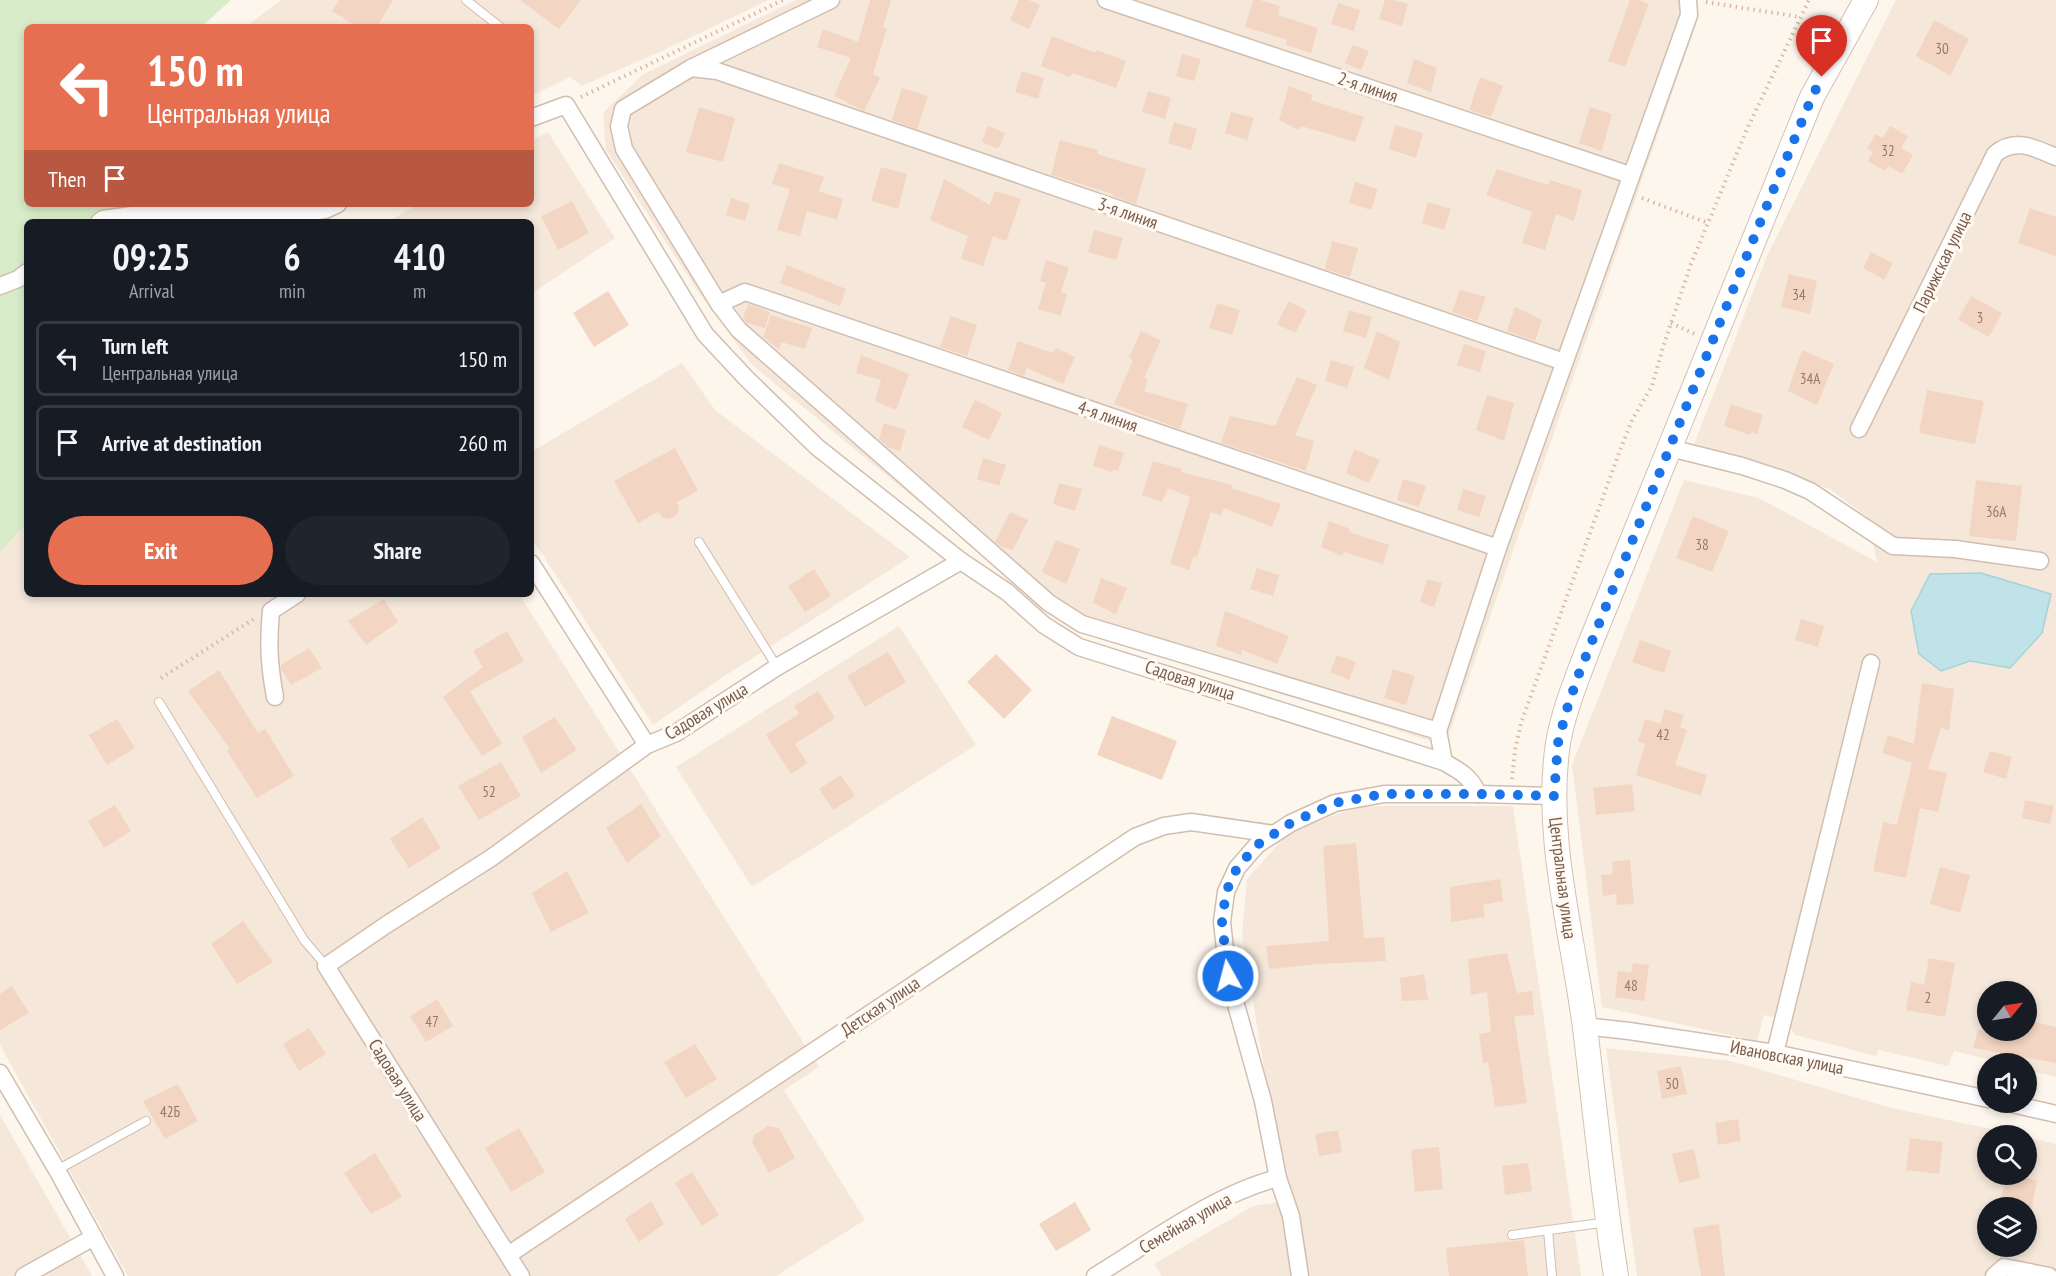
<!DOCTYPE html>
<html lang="en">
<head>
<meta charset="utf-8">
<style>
  :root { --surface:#171b24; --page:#20242c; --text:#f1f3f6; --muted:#9ea1a6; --line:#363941; --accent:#e76f51 }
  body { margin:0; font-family:"PT Sans Narrow",sans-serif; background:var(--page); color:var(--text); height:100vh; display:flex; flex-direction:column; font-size:22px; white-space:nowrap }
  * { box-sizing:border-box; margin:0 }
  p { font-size:20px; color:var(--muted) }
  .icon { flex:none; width:33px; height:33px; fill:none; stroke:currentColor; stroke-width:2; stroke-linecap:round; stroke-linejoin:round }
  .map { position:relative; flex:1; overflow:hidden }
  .sheet { position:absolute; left:24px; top:219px; width:510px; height:378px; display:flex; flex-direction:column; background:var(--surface); border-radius:9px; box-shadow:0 3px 9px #0003 }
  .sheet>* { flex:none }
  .guide { position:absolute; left:24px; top:24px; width:510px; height:183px; border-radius:9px; box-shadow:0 3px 9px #0003; background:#e76f51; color:#fff; overflow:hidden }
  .needle { width:39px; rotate:60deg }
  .controls { position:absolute; left:1977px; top:981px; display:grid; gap:12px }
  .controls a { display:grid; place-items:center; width:60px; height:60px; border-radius:50%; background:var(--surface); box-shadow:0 3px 9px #0003; font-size:30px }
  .pin { position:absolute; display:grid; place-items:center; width:51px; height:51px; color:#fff; margin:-62px -26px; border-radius:50% 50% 50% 0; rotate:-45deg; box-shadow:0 0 6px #0007 }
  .pin .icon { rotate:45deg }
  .me { position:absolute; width:66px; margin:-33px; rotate:353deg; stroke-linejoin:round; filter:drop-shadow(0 0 4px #0008) }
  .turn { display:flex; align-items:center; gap:21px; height:126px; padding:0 24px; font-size:27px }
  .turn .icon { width:78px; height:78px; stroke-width:2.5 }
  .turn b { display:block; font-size:42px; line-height:51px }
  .then { display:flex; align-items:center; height:57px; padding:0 24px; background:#0003; gap:12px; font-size:22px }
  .eta { display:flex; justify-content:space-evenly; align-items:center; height:102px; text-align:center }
  .eta b { font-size:36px; font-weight:800; line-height:42px }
  .cta { display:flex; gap:12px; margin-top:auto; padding:12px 24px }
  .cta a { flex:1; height:69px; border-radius:36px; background:var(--accent); color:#fff; font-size:24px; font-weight:800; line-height:69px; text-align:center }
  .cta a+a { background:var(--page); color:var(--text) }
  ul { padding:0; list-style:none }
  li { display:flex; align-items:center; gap:18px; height:75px; margin:0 12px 9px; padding:0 12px; border:3px solid var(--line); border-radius:9px }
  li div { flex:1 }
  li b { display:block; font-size:22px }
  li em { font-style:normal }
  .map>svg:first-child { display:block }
  .residential { fill:#f5e8da; fill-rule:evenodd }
  .green { fill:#d8ecc9 }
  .water { fill:#bfe3e8; stroke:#a5d3da; stroke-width:1.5 }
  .building { fill:#f3d5c3 }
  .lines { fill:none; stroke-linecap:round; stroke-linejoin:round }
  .lane-casing { stroke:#d1beb0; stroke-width:10 }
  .street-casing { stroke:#d1beb0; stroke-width:19 }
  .secondary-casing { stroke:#d6c0b0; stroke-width:26 }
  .path { stroke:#d9b8a5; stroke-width:4; stroke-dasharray:1.5 4.5; stroke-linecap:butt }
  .lane { stroke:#fff; stroke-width:8 }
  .street { stroke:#fff; stroke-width:16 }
  .secondary { stroke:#fff; stroke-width:24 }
  .route { stroke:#1a73e8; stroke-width:10; stroke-dasharray:0 18 }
  .labels { text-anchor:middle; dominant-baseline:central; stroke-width:6; stroke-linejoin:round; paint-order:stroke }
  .number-label { font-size:15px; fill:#987a6a }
  .street-label { font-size:18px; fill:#7a5c4d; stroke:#fffaf3 }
</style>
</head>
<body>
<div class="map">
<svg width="2056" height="1276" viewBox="0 0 2056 1276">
  <rect width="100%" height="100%" fill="#fdf6ec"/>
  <g class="residential">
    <polygon points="281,0 769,0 664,50 582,86 570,77 531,96 531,27 245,27"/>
    <polygon points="796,0 1695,0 1699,16 1445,746 1080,626 1039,600 752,365 699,293 606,150 603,113 642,75"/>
    <path d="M1896,0H2056V1077L2027,1070L2026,1064L2003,1063L1954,1051L1948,1066L1879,1050L1876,1056L1795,1035L1786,1020L1764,1015L1757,1041L1602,1007L1572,765L1684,480L1759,498L1877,562L1867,517L1830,489L1693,447L1767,256ZM1988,992H2026V1030H1988Z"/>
    <polygon points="548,132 615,238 531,294 531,222 387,222 419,204 531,204 531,141"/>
    <polygon points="682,363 715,410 910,557 723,677 653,725 531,537 531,452"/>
    <polygon points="27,523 27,594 519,594 819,1067 784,1090 865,1220 776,1276 128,1276 0,1045 0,552"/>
    <polygon points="899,626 976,745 752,887 676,767"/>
    <polygon points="1360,806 1513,806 1581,1276 1162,1276 1154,1264 1253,1206 1286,1201 1242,935 1247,879 1289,832"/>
    <path d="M1606,1048L1731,1061L1892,1108L2019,1135L1988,1136V1174H2026L2027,1137L2056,1144V1276H1637ZM1988,1208H2026V1246H1988Z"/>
    <polygon points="0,1115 92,1276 0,1276"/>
  </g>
  <polygon class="green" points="0,0 231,0 201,27 27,27 27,204 169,204 182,222 27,222 27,523 0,552"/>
  <polygon class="water" points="1981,573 2051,594 2042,633 2010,668 1970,661 1941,671 1919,654 1911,611 1930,574"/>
  <g class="building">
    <polygon points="339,0 393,0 377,27 358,27 332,11"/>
    <polygon points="520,0 581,0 559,29"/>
    <polygon points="870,0 891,0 883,27 887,28 873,74 880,78 864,111 834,96 851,58 817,47 823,29 858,42"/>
    <polygon points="1019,0 1029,0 1040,5 1029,29 1010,20"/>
    <polygon points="1253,0 1260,0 1280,6 1278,15 1318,28 1311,53 1286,45 1287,40 1245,27"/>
    <polygon points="1385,0 1393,0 1408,4 1402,26 1379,19"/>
    <polygon points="1630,0 1639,0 1649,4 1625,67 1608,61"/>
    <polygon points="1338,3 1360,10 1354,31 1331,24"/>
    <polygon points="1934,20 1969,39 1950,76 1916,56"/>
    <polygon points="1052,36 1096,53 1096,50 1126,61 1116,88 1072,73 1070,77 1041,66"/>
    <polygon points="1353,45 1369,51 1361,70 1345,63"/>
    <polygon points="1182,54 1201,59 1194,81 1176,76"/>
    <polygon points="1414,59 1437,68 1431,92 1407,83"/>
    <polygon points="1022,71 1044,78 1038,99 1015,92"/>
    <polygon points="1480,77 1503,86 1491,117 1469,110"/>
    <polygon points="1289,86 1312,95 1311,100 1364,117 1355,142 1301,126 1299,130 1279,120"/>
    <polygon points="902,88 928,96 917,129 892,120"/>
    <polygon points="1148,91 1171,98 1165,119 1142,112"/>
    <polygon points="699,107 735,118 723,162 686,152"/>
    <polygon points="1590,107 1612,114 1602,151 1579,143"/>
    <polygon points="1231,112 1254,118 1247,140 1225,133"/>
    <polygon points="1174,122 1197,129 1191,150 1168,143"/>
    <polygon points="1395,125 1423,133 1416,158 1389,149"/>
    <polygon points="988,126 1005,133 998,149 982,142"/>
    <polygon points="1890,126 1908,136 1901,148 1913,155 1902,174 1888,166 1885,171 1868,161 1873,152 1867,149 1876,134 1883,138"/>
    <polygon points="1060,140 1098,150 1097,154 1146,169 1136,204 1113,196 1113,194 1051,175"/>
    <polygon points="779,163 825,177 818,191 843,199 837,220 807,211 800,236 777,230 790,189 772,184"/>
    <polygon points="881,167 907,174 898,209 871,201"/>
    <polygon points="1497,169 1548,185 1550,180 1582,190 1574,221 1556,214 1545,250 1522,243 1532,212 1486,195"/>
    <polygon points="944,179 990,205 995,191 1021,199 1006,241 993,236 983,266 961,259 968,236 930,220"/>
    <polygon points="1355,182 1378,189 1371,210 1349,203"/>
    <polygon points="731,198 750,204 745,221 726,215"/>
    <polygon points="572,201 589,233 558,250 541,216"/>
    <polygon points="1428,202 1451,209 1444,230 1422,223"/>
    <polygon points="2030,208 2056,217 2056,256 2018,243"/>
    <polygon points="1094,230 1123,238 1116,260 1088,252"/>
    <polygon points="1332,241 1358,248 1350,277 1325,269"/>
    <polygon points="1871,252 1893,263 1884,280 1863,268"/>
    <polygon points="1046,260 1069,267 1061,292 1067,294 1061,316 1038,309 1046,283 1040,281"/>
    <polygon points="787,265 846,289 840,306 780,283"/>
    <polygon points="1789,274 1817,281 1810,314 1781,307"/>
    <polygon points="1460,290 1486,297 1477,321 1452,312"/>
    <polygon points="608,291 629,325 594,347 573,313"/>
    <polygon points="1971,296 2002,313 1989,337 1958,320"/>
    <polygon points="1289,301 1307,311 1295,333 1277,324"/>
    <polygon points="1217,303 1240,310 1232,335 1209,328"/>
    <polygon points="748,304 770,312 765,328 747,323 743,318"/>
    <polygon points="1515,307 1542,320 1535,341 1507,331"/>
    <polygon points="1349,310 1372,317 1366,338 1343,331"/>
    <polygon points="771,315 812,328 805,349 781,342 779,349 763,337"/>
    <polygon points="951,316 977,325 967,356 940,347"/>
    <polygon points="1141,331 1161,340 1144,378 1148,380 1144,391 1188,404 1180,429 1114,404 1133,360 1129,358"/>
    <polygon points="1377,331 1400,342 1389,380 1364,368"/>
    <polygon points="1018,341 1053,353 1056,348 1075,357 1063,384 1027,368 1024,376 1008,370"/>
    <polygon points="1464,344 1486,351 1480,372 1457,365"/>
    <polygon points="1802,350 1834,364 1817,405 1788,391"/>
    <polygon points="861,355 909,374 896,410 875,401 881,380 856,373"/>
    <polygon points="1331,360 1354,367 1347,388 1325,381"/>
    <polygon points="1297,377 1317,385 1295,435 1314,441 1306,471 1221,443 1230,416 1275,426"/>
    <polygon points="1927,390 1984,401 1975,444 1919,433"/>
    <polygon points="1487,395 1514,403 1504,441 1476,430"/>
    <polygon points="975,400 1002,413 989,440 962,427"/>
    <polygon points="1731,404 1763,415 1757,434 1751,432 1750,435 1724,426"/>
    <polygon points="884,423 906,430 900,451 888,447 879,439"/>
    <polygon points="1099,445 1124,453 1118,471 1113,469 1112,472 1093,466"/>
    <polygon points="675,448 698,491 677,502 679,509 676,516 669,519 663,518 658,512 638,523 614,481"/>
    <polygon points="1354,449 1380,460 1369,483 1346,473"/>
    <polygon points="983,458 1006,465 999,486 977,479"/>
    <polygon points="1153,461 1182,469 1181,472 1232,485 1231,488 1281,504 1272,527 1224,508 1221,516 1211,512 1197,557 1194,556 1189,570 1170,564 1190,497 1168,488 1162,502 1142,495"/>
    <polygon points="1403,479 1426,486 1419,507 1397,500"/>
    <polygon points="1976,480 2022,486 2016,541 1969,536"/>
    <polygon points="1059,483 1082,489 1075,511 1053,504"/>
    <polygon points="1463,489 1486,496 1479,517 1457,510"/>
    <polygon points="1010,512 1028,520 1013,550 1000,546 995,542"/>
    <polygon points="1693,516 1729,531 1712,572 1676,558"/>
    <polygon points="1329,521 1350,529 1349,532 1389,545 1383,564 1344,552 1342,556 1321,547"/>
    <polygon points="1056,540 1080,549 1066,584 1042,572"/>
    <polygon points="1257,568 1279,575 1273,596 1250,589"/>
    <polygon points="814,569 831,596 805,612 788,586"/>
    <polygon points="1101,578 1127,588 1116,614 1093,603"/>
    <polygon points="1427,579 1442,583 1434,607 1420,602"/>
    <polygon points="384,599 398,622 366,645 348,621"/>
    <polygon points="1225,611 1289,636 1277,664 1242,650 1241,655 1216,646"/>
    <polygon points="1801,619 1824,626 1818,647 1795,640"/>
    <polygon points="507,631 524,661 470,691 502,744 482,756 443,697 483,667 473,651"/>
    <polygon points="1640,640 1671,651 1664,673 1632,662"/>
    <polygon points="309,648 322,668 291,685 281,669 281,665"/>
    <polygon points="888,652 906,682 865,707 847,676"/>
    <polygon points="996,654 1032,690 1004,719 967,682"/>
    <polygon points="1337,655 1356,662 1349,680 1330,672"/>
    <polygon points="1393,669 1415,676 1406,705 1384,698"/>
    <polygon points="219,670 258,733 265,729 294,776 257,798 227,751 230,749 188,691"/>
    <polygon points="1922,683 1954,689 1949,730 1941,728 1928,769 1947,773 1938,812 1920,808 1906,878 1873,871 1883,822 1897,825 1912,763 1882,753 1888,735 1914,744"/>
    <polygon points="818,691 835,718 795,744 807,763 791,774 766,735 799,714 794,706"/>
    <polygon points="1665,709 1684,715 1680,727 1687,730 1675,765 1707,775 1701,796 1636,775 1645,744 1638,741 1645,719 1660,724"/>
    <polygon points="1112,716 1177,741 1162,780 1097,755"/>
    <polygon points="555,717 577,750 541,773 522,737"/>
    <polygon points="117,719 135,748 107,765 89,735"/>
    <polygon points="1990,751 2012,757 2006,779 1983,772"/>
    <polygon points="501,762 521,796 479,820 458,786"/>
    <polygon points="841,775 855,796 833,810 819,789"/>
    <polygon points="1632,784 1635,811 1596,815 1593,788"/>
    <polygon points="2025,800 2054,806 2050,824 2022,818"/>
    <polygon points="641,804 661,836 627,863 606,828"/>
    <polygon points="115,805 131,831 104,848 88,821"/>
    <polygon points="422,817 441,848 409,868 390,839"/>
    <polygon points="1356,843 1364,938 1384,937 1386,961 1319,964 1269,969 1266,946 1329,941 1323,846"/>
    <polygon points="1630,860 1634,904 1617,905 1616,894 1603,896 1601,875 1613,874 1612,861"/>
    <polygon points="1940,867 1970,875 1960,913 1930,904"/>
    <polygon points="567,871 589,913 551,932 532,893"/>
    <polygon points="1500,879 1503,901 1483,905 1485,917 1451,922 1450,887"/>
    <polygon points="243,921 273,962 237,984 211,944"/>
    <polygon points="1507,953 1517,993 1532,991 1534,1015 1514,1016 1527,1103 1495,1107 1488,1062 1483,1063 1479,1034 1491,1032 1487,992 1471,995 1468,959"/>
    <polygon points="1929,958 1955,963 1945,1017 1906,1010 1911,982 1924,985"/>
    <polygon points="1633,963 1649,965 1644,1001 1615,997 1618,971 1631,973"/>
    <polygon points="1424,974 1428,1000 1402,1001 1400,978"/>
    <polygon points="12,986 29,1013 0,1030 0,994"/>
    <polygon points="437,999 453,1026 426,1042 410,1016"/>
    <polygon points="2026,1020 2056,1027 2056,1063 1973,1048 1978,1030 2026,1030"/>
    <polygon points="309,1028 326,1054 299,1071 283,1044"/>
    <polygon points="695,1044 717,1079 686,1098 664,1062"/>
    <polygon points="1681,1066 1687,1094 1662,1099 1657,1071"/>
    <polygon points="178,1084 198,1121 165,1139 143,1101"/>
    <polygon points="1738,1119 1741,1141 1718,1145 1715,1123"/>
    <polygon points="768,1126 779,1128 795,1158 769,1173 752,1142 754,1135"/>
    <polygon points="519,1128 545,1172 511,1192 485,1148"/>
    <polygon points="1338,1130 1342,1152 1319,1156 1315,1134"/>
    <polygon points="1910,1138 1943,1142 1939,1174 1906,1170"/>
    <polygon points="1439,1147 1443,1189 1415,1192 1411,1150"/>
    <polygon points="1694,1149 1700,1178 1679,1183 1672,1154"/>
    <polygon points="375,1153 402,1197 371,1214 344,1173"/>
    <polygon points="1528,1163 1532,1191 1505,1195 1502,1166"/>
    <polygon points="692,1172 719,1215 702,1226 675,1183"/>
    <polygon points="2006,1174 2037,1180 2032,1208 2000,1208"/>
    <polygon points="651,1201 664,1224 639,1242 625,1219"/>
    <polygon points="1075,1202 1091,1230 1056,1251 1039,1224"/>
    <polygon points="1719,1224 1725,1276 1701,1276 1693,1228"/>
    <polygon points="1524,1240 1528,1276 1449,1276 1446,1248"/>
  </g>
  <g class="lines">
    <g class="lane-casing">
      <g id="lane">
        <polyline points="466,0 500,27"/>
        <polyline points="699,542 777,667"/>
        <polyline points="159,702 304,940 326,966"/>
        <polyline points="57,1170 146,1121"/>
        <polyline points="1548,1230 1552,1276"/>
        <polyline points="1512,1235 1608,1222"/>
      </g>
    </g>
    <g class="street-casing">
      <g id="street">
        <polyline points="831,0 691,68 623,109 619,126 624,149 719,304 739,330 1049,603 1082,624 1438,731"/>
        <polyline points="1106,0 1630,175"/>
        <polyline points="691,68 717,71 1564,362"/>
        <path d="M531,118L566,105L705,334L746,378L817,447L961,561L1007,592L1044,625L1079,647L1444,762C1460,771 1471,777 1478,794"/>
        <polyline points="99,222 103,219 146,213 309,213 325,210 338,204"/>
        <polyline points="0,286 18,279 27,272"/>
        <polyline points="719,304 745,292 1498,548"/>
        <path d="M1859,429L1995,154C2015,137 2035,148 2056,157"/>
        <polyline points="1670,448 1742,466 1785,480 1810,491 1893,546 1955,549 2040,561"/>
        <polyline points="531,563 647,745"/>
        <path d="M275,697C269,664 268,644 271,611L297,594"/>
        <polyline points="1444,762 1438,731 1498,548 1689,15 1688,0"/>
        <polyline points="1584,1026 1629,1031 1775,1053 1988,1099"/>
        <polyline points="1775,1053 1871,663"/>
        <polyline points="0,1073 57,1170 115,1276"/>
        <polyline points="2004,1102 2056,1114"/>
        <polyline points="508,1255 1135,837 1164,826 1191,822 1274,834"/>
        <polyline points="24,1276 94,1237"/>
        <polyline points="521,1276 326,966 386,925 491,858 647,745 676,733 777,667 961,561"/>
        <path d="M1095,1276C1149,1243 1217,1193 1278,1178"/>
        <polyline points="1300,1276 1291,1216 1278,1178 1263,1101 1228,976 1222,922 1226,892 1237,868 1257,845 1291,823 1335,803 1384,794 1478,794 1554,796"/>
        <polyline points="1994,1276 2004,1267 2049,1276"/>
      </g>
    </g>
    <g class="secondary-casing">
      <path id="secondary" d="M1616,1276C1603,1193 1595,1110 1585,1028C1573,934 1544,838 1558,743C1564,709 1578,676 1590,644L1812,97L1866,0"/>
    </g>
    <g class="path">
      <polyline points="1706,2 1800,17"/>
      <polyline points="581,97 783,0"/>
      <polyline points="1642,198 1708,223"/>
      <polyline points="1671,323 1695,334"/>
      <polyline points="161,678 254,619"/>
      <polyline points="1512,779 1515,750 1521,723 1619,453 1632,420 1652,386 1663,347 1691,264 1747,129 1809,0"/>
    </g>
    <use href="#lane" class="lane"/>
    <use href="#street" class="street"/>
    <use href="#secondary" class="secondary"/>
  </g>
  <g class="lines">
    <polyline class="route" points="1228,976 1222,922 1226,892 1237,868 1257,845 1291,823 1335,803 1384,794 1478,794 1554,796 1558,743 1566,712 1578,676 1770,198 1812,97 1822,77"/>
  </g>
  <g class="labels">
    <g class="number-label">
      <text x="1942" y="48">30</text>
      <text x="1888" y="150">32</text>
      <text x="1799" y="294">34</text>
      <text x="1980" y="317">3</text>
      <text x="1810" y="378">34А</text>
      <text x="1996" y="511">36А</text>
      <text x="1702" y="544">38</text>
      <text x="1663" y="734">42</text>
      <text x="489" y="791">52</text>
      <text x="1631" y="985">48</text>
      <text x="1928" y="997">2</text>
      <text x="432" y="1021">47</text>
      <text x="1672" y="1083">50</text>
      <text x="170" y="1111">42Б</text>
    </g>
    <g class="street-label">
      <text transform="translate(1368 87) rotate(18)">2-я линия</text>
      <text transform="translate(1128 213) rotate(19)">3-я линия</text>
      <text transform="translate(1942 262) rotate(-64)">Парижская улица</text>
      <text transform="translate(1108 416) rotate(19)">4-я линия</text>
      <text transform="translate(1190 680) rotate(18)">Садовая улица</text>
      <text transform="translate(706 711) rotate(-31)">Садовая улица</text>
      <text transform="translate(1563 878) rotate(83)">Центральная улица</text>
      <text transform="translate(880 1006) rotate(-34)">Детская улица</text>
      <text transform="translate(1787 1057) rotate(11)">Ивановская улица</text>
      <text transform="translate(398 1080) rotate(58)">Садовая улица</text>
      <text transform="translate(1185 1223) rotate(-30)">Семейная улица</text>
    </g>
  </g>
</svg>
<div class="controls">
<a><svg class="needle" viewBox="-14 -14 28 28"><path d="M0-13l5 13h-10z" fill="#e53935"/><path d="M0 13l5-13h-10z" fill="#9ea1a6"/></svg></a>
<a><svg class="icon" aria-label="sound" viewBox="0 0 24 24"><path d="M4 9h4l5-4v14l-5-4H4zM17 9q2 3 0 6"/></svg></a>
<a><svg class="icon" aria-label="search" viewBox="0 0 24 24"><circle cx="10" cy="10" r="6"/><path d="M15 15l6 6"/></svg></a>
<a><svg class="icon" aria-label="layers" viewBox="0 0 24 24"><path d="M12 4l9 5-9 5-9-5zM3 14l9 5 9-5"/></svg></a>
</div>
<div class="pin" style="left:1822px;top:77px;background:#d93025"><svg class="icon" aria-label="arrive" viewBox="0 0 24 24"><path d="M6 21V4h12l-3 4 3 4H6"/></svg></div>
<svg class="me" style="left:1228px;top:976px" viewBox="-20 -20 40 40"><circle r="17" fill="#1a73e8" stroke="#fff" stroke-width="3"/><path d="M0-11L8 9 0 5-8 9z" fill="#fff"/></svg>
<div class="guide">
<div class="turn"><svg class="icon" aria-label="left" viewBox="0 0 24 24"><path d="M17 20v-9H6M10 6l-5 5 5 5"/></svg><div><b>150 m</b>Центральная улица</div></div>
<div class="then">Then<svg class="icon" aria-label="arrive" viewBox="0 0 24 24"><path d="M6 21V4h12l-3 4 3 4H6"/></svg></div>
</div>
<section class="sheet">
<div class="eta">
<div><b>09:25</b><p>Arrival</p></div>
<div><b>6</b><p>min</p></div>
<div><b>410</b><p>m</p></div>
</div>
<ul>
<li><svg class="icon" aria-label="left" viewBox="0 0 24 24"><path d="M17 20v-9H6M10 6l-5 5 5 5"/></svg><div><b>Turn left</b><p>Центральная улица</p></div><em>150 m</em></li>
<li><svg class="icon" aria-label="arrive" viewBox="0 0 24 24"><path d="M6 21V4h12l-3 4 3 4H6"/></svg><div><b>Arrive at destination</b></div><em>260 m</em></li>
</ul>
<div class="cta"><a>Exit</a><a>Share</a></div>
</section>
</div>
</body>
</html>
